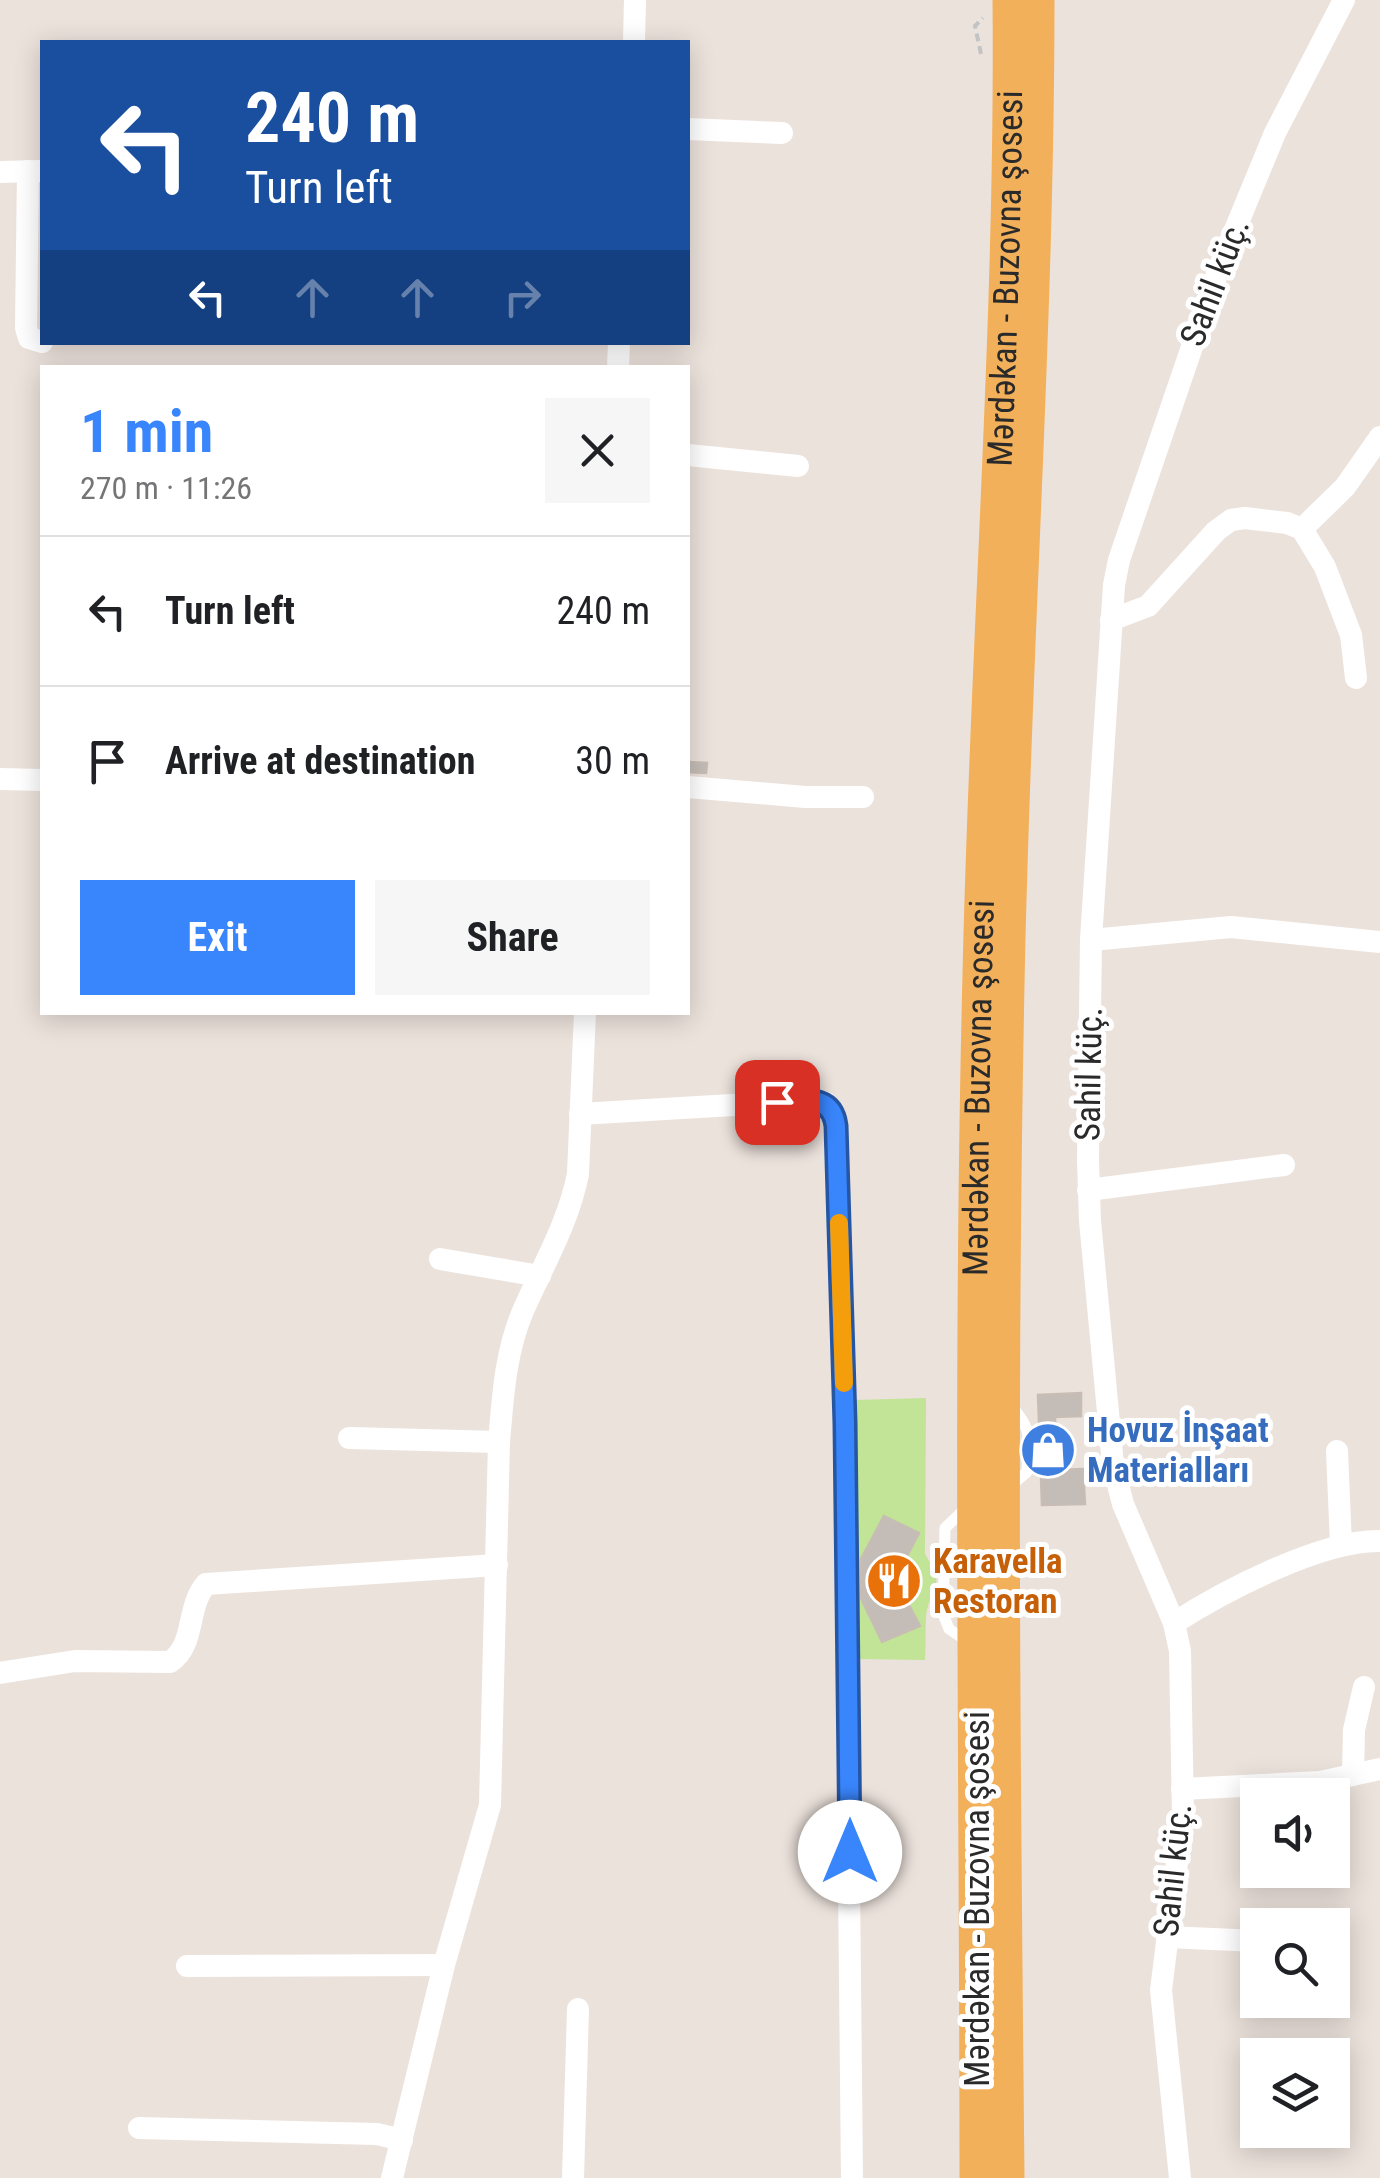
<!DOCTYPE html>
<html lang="en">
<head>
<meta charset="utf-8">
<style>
  :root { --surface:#fff; --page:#f6f6f6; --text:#202124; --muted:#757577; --line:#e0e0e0; --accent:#3985fc }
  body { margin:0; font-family:"Roboto Condensed",sans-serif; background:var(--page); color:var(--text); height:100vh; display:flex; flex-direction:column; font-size:38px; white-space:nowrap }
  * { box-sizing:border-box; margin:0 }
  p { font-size:32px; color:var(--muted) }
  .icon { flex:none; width:55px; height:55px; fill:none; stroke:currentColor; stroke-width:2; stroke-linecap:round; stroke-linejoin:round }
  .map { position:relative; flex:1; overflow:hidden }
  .side { position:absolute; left:40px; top:365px; width:650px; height:650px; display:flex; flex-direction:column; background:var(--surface); border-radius:0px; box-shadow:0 5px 25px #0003 }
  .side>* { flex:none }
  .hud { position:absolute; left:40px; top:40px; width:650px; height:305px; border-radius:0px; box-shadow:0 5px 25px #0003; background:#1a4fa0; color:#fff; overflow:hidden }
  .tools { position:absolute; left:1240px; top:1778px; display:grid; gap:20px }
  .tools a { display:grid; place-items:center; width:110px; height:110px; border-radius:0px; background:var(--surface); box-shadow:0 5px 25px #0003; font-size:50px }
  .pin { position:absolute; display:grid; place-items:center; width:85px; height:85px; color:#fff; margin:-42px; border-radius:20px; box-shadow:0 5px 15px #0006 }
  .me { position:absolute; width:110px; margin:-55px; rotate:0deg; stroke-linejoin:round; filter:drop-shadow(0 0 8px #0008) }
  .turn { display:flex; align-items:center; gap:35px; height:210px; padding:0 40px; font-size:45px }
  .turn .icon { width:130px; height:130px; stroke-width:2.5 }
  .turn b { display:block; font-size:70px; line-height:85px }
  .lanes { display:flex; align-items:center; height:95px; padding:0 40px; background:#0003; justify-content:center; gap:50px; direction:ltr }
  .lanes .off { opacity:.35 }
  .round { display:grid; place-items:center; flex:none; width:105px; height:105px; border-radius:0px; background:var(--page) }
  .head { display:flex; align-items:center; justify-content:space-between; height:170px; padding:0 40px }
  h1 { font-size:60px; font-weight:700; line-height:75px; color:var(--accent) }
  .action { display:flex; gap:20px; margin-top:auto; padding:20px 40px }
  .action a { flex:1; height:115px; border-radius:0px; background:var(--accent); color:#fff; font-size:40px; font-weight:700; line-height:115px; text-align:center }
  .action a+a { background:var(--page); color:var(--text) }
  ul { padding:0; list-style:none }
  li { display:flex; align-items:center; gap:30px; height:150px; padding:0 40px; border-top:2px solid var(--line) }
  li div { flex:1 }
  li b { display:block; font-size:38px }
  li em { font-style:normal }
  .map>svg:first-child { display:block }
  .green { fill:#c1e497 }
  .building { fill:#c4bdb7; stroke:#c8bdb5; stroke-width:2.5 }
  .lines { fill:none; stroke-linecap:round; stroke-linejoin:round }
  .path { stroke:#c3c3c3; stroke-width:4; stroke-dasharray:8 5; stroke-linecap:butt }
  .lane { stroke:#fff; stroke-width:11 }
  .street { stroke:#fff; stroke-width:22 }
  .primary { stroke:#f3b05a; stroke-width:35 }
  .route-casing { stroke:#2556a4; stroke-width:25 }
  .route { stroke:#3985fc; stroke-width:18 }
  .slow { stroke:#f59e0b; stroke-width:18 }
  .labels { text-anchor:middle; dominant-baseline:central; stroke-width:10; stroke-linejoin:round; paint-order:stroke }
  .street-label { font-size:35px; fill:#2a2a2a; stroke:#fff }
  .shop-label { font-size:35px; font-weight:bold; fill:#366cbe; stroke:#fff; text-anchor:start }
  .food-label { font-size:35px; font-weight:bold; fill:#c56008; stroke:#fff; text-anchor:start }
</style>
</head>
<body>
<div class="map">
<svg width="1380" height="2178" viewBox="0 0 1380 2178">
  <rect width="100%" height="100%" fill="#ece2dc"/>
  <path class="green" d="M926,1398L925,1554C948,1590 929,1587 926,1617C925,1631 926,1646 925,1660L854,1659V1400Z"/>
  <g class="building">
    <polygon points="688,762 707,763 706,773 688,772"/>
    <polygon points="1081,1393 1081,1416 1055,1417 1057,1470 1083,1469 1085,1504 1042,1505 1038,1395"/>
    <polygon points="884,1516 919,1533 906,1558 919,1572 918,1589 909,1605 920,1626 882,1642 861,1598 861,1559"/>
  </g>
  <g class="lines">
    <polyline class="path" points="981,54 975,26 983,18"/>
    <g class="lane">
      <path d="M1008,1488L1027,1472C1028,1438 1034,1429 1009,1404"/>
      <polyline points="966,1508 945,1528 943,1614 949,1629 970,1643"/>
    </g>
    <g class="street">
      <polyline points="634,42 635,0"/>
      <polyline points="688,129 782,133"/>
      <polyline points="28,171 26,328 29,338 42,342"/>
      <polyline points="0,172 41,171"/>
      <polyline points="618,368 619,342"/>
      <polyline points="688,455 798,466"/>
      <polyline points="1302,529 1345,487 1380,437"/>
      <polyline points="1111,620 1148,606 1216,531 1231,520 1245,518 1287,523 1302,529 1325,567 1351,635 1356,678"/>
      <polyline points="0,779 42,780"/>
      <polyline points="688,787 805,797 863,797"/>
      <polyline points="1091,940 1231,927 1380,942"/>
      <polyline points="580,1114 817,1100 826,1103 834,1114 844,1384 852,2178"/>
      <polyline points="1088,1190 1284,1165"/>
      <polyline points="440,1259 540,1276"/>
      <polyline points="349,1438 499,1442"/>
      <polyline points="1337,1451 1341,1545"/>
      <path d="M1174,1623C1224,1591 1321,1540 1380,1541"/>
      <path d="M0,1673L75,1661L170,1662C196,1645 186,1607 206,1584L497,1565"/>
      <polyline points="1353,1775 1354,1730 1364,1687"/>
      <polyline points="1182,1789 1320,1782 1380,1769"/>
      <polyline points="1167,1937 1258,1941"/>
      <polyline points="187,1966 444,1965"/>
      <polyline points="139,2128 377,2134 402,2140"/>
      <path d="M392,2178L444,1965L490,1805L499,1442C503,1397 505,1353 523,1311C543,1265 568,1224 578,1174L585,1012"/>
      <polyline points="573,2178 578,2009"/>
      <polyline points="1180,2178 1161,1990 1183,1815 1180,1651 1174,1623 1123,1504 1113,1465 1090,1221 1088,1160 1091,940 1114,585 1119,560 1218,271 1275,133 1344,0"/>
    </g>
    <g class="primary">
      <path id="s1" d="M977,2178C977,1777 970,1375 980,974C987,649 1013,325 1010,0"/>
      <path d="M1007,2178C1003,1780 999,1382 1007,985C1013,656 1037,329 1037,0"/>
    </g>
  </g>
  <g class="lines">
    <g class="route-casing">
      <path id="route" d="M777,1102C804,1101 832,1093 836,1126L845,1423L850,1852"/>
    </g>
    <use href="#route" class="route"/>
    <polyline class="slow" points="839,1223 844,1383"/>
  </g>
  <defs>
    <g id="shop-disc" transform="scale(2.875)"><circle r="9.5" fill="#3f7fe0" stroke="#fff"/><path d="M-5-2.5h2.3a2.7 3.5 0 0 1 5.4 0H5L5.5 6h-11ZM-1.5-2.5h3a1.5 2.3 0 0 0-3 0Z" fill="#fff"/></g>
    <g id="restaurant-disc" transform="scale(2.875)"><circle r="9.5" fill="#e8710a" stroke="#fff"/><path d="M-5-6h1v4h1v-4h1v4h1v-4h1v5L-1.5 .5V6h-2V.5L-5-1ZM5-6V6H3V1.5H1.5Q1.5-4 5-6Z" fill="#fff"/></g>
  </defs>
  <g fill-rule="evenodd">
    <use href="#shop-disc" x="1048" y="1450"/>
    <use href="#restaurant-disc" x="894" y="1581"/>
  </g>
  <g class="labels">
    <g class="street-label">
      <text stroke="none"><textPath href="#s1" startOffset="1900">Mərdəkan - Buzovna şosesi</textPath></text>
      <text transform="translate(1215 282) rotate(-69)">Sahil küç.</text>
      <text transform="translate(1089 1074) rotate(-89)">Sahil küç.</text>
      <text stroke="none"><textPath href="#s1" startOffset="1090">Mərdəkan - Buzovna şosesi</textPath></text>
      <text transform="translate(1173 1870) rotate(-84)">Sahil küç.</text>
      <text transform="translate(977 1899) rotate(-90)">Mərdəkan - Buzovna şosesi</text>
    </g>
    <g class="shop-label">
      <text x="1087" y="1430">Hovuz İnşaat<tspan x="1087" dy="40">Materialları</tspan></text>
    </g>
    <g class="food-label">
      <text x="933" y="1561">Karavella<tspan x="933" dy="40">Restoran</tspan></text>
    </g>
  </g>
</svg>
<div class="tools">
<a><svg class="icon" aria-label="sound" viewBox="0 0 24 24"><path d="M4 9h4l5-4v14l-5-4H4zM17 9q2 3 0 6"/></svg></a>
<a><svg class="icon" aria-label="search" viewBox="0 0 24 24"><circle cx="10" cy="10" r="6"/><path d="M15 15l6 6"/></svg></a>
<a><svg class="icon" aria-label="layers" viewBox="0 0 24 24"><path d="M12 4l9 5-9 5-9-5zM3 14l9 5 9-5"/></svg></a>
</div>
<div class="pin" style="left:777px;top:1102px;background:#d93025"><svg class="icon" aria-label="arrive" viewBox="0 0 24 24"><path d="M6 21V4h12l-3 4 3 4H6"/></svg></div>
<svg class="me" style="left:850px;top:1852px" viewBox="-20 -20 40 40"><circle r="19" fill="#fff"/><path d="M0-13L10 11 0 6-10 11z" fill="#3985fc"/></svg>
<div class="hud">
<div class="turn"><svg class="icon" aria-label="left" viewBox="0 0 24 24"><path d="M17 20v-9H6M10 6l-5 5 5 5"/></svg><div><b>240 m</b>Turn left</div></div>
<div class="lanes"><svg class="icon" aria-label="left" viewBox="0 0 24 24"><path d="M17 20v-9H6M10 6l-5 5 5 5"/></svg><svg class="icon off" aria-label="ahead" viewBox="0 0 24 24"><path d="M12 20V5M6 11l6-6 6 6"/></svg><svg class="icon off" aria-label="ahead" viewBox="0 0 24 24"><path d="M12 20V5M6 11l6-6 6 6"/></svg><svg class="icon off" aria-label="right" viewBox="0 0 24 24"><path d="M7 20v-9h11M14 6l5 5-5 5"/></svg></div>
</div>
<section class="side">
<div class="head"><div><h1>1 min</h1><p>270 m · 11:26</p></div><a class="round"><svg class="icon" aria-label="close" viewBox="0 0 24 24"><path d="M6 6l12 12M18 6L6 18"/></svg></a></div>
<ul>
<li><svg class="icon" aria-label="left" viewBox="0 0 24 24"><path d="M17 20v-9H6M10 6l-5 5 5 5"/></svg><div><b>Turn left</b></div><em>240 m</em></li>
<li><svg class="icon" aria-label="arrive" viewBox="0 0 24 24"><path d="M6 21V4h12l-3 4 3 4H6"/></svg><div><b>Arrive at destination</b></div><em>30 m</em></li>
</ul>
<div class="action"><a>Exit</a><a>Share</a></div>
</section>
</div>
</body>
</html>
